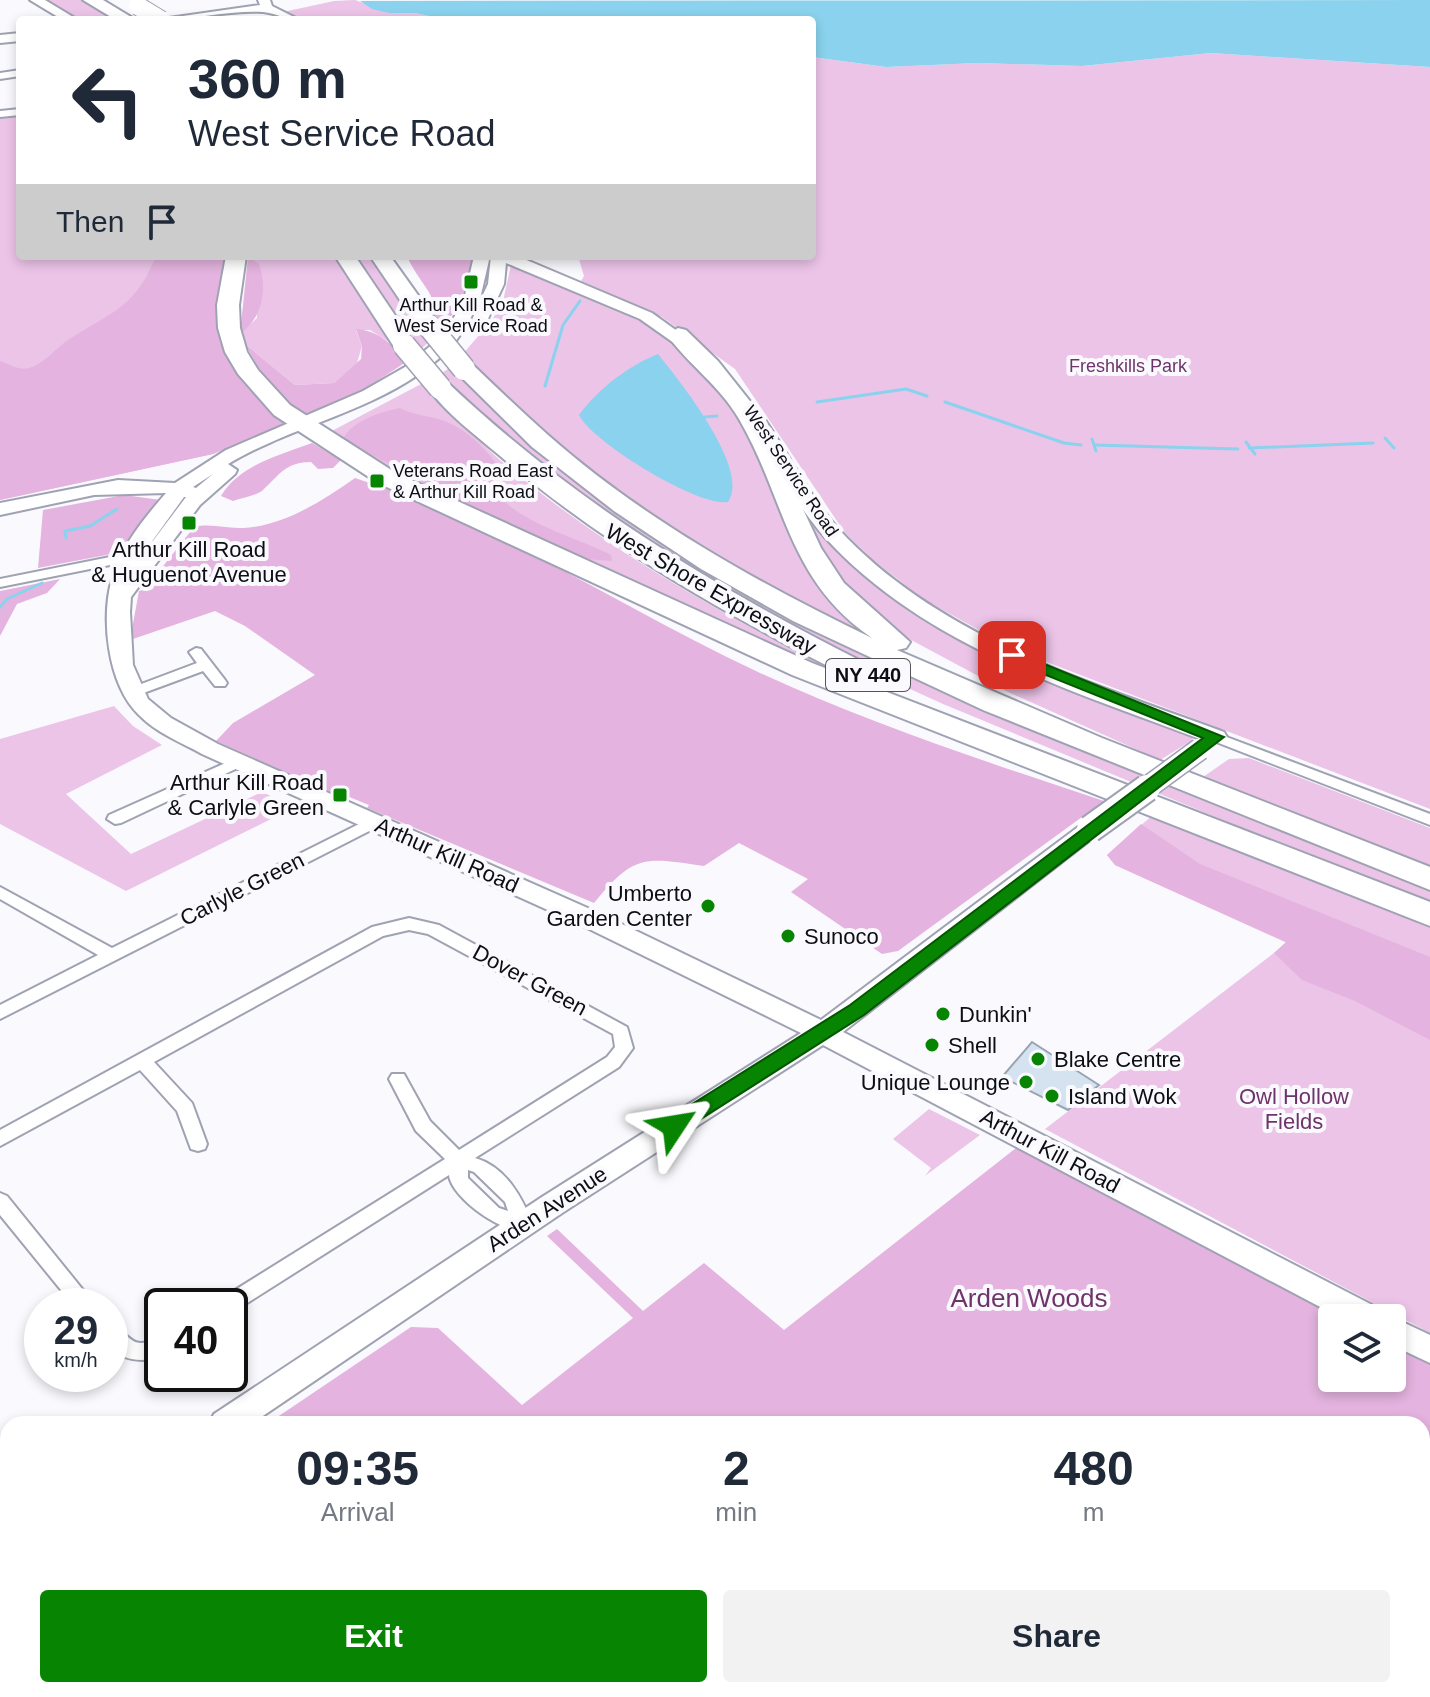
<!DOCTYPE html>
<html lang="en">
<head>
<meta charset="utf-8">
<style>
  :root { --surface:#fff; --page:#f2f2f3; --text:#1f2937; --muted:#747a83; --accent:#068402 }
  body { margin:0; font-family:Helvetica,sans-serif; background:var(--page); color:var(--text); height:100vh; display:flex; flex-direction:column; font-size:30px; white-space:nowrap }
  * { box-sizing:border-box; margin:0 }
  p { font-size:26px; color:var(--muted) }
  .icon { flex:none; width:44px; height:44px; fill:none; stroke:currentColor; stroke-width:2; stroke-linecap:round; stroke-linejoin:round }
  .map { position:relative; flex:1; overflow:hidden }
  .panel { position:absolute; left:0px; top:1416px; width:1430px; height:282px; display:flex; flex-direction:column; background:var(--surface); border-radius:24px 24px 0 0; box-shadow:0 4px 12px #0003 }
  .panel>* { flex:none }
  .top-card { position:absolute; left:16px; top:16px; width:800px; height:244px; border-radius:8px; box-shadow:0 4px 12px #0003; background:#fff; color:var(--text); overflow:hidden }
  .fabs { position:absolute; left:1318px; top:1304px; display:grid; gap:16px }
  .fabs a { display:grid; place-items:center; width:88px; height:88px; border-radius:8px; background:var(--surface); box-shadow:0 4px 12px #0003; font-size:40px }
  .speed { position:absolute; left:24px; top:1288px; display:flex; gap:16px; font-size:40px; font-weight:700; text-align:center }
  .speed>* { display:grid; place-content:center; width:104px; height:104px; border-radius:50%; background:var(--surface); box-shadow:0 4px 12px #0003; line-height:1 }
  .speed small { font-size:20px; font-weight:400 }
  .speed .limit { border:4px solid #111; border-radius:12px; background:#fff; color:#111 }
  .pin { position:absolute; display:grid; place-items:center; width:68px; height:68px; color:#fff; margin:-34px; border-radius:16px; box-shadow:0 4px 12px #0006 }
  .me { position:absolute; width:88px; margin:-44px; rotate:57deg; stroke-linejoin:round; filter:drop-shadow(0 0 6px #0008) }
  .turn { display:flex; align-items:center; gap:28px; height:168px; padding:0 40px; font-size:36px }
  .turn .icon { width:104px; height:104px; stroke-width:2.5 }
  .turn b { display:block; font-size:56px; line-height:68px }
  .then { display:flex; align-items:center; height:76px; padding:0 40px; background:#0003; gap:16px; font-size:30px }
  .eta { display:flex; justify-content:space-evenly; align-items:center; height:136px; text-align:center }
  .eta b { font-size:48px; font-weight:800; line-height:56px }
  .button { display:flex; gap:16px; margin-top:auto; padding:16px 40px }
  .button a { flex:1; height:92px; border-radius:8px; background:var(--accent); color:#fff; font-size:32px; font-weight:800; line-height:92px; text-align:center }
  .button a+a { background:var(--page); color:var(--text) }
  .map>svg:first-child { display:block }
  .green { fill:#ecc4e8 }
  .forest { fill:#e4b3df }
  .water { fill:#8ad2ed }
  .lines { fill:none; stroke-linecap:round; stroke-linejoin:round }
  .stream { stroke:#8ad2ed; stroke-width:3 }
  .building { fill:#d5e3f1; stroke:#97a4b1; stroke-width:2 }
  .street-casing { stroke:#9fa2b2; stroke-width:4 }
  .secondary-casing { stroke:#9fa2b2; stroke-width:4 }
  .highway-casing { stroke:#9fa2b2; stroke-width:4 }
  .street { fill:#fff; fill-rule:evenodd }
  .secondary { fill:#fff; fill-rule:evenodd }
  .highway { fill:#fff; fill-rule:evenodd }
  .secondary-bridge-far1-casing { stroke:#9fa2b2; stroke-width:24; stroke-linecap:butt }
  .secondary-bridge-casing { stroke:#9fa2b2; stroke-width:30; stroke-linecap:butt }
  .highway-bridge-far1-casing { stroke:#9fa2b2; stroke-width:20; stroke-linecap:butt }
  .highway-bridge-casing { stroke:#9fa2b2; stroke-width:25; stroke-linecap:butt }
  .secondary-bridge-far1 { stroke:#fff; stroke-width:21 }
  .secondary-bridge { stroke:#fff; stroke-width:26 }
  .highway-bridge-far1 { stroke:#fff; stroke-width:18 }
  .highway-bridge { stroke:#fff; stroke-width:22 }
  .route { fill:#068402; stroke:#045601; stroke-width:2 }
  .poi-dot { fill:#068402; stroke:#fafafe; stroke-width:3 }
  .labels { text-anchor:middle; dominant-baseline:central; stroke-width:8; stroke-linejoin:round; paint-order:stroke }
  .far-poi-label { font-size:18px; fill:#0d0e14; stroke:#fafafe }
  .far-park-label { font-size:18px; fill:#6e346a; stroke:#fafafe }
  .far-street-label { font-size:18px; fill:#0d0e14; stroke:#fafafe }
  .shield { fill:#fafafe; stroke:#54555a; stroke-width:2 }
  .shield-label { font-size:20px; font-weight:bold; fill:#0d0e14 }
  .poi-label { font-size:22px; fill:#0d0e14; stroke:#fafafe; text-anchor:start }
  .street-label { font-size:22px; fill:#0d0e14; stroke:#fafafe }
  .park-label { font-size:22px; fill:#6e346a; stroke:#fafafe }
  .near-park-label { font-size:26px; fill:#6e346a; stroke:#fafafe }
</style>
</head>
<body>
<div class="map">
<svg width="1430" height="1697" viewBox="0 0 1430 1697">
  <rect width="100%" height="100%" fill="#fafafe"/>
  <g class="green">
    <polygon points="43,0 84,0 119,20 77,20"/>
    <polygon points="355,0 389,13 415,13 447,20 302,20 283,12 334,1"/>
    <polygon points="1211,53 1430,67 1430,809 1013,649 923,599 872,559 845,533 735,369 662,317 581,281 584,276 578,256 812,256 812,57 886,67 978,63 1082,66"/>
    <path d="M20,114V256H231C221,344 212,363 286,423L283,426L213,454L0,500V117Z"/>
    <polygon points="249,256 335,256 391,343 370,330 356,330 362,346 357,363 334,383 295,385 245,344 240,334 257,318 254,262"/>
    <polygon points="353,256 372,256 430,341 419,351"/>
    <path d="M511,265L662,330L738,408L789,520L888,642L869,638C756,579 625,512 530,425C506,404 485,378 462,355L492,320L503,301Z"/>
    <polygon points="452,366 520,437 584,489 758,599 1430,886 1430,906 943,704 846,660 745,607 501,440 439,375"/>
    <path d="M423,383C449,409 474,437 501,461C598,543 708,607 821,664L818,667L438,495L328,433Z"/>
    <polygon points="787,474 823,531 918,613 1186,731 1193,737 1191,741 1160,760 1008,692 887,627 836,588"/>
    <polygon points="114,706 133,726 162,745 66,794 131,854 262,792 295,807 126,891 0,824 0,739"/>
    <polygon points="1249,758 1430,828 1430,868 1203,777 1229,759"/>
    <polygon points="1154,814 1430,928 1430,1333 1045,1129 1287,943 1115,865 1107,855"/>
    <polygon points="929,1109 980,1135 925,1176 931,1168 893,1139"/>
  </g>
  <g class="forest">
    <path d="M156,256H231C221,344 212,363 286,423L213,454L0,500V361C10,364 18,371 29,368C41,365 54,351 64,343C109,312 134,311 156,256Z"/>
    <path d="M407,256H469L472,259C467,288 460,307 442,329L429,310L435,305C428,286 414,274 407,256Z"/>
    <path d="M248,257L259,264C268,289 262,319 240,334Z"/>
    <path d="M356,329C380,331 392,344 406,362C374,383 340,407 302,414L268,384L245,344L295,385L334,383L361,359L362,346Z"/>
    <path d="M400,408C416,417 433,415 449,423C476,435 491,457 510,480L493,482C498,517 582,539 611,555L612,561L586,559L435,489L343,439C352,421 380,412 400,408Z"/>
    <path d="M312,443L341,460L333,468L318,469L311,462C286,462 280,474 263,490C256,496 242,498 233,501L221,496C239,465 280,455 312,443Z"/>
    <path d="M355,478C498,524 623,609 758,672C870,724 987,762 1104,801L898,951L882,954L791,892L808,879L739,843L704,866C644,857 634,854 594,903L367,808L369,805L337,792L334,794L216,741L233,723L315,675L245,626L215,611L130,640L139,591L145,589L194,527C212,523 226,529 243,528C284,526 322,501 355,478Z"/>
    <polygon points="124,495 161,500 122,552 38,568 43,510"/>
    <polygon points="60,579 47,593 17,604 0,636 0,591"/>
    <polygon points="1141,824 1200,864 1430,957 1430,1040 1355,1001 1302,980 1274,953 1286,942 1115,865 1107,855"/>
    <polygon points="1016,1148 1341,1318 1332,1318 1332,1378 1392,1378 1392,1345 1430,1365 1430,1697 551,1697 560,1690 1422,1690 1422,1424 267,1424 411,1327 438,1328 522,1405 633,1318 547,1236 557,1229 643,1311 704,1263 784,1330"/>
    <polygon points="113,1690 320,1690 315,1697 105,1697 110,1696"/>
  </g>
  <g class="water">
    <polygon points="1430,0 1430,67 1211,53 1082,66 978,63 886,67 812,57 812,20 447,20 415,13 389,13 372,9 360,1 334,1"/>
    <path d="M658,354C678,379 752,470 728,502C698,507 592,442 579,415C598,389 628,366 658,354Z"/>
    <polygon points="320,1690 560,1690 551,1697 315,1697"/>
  </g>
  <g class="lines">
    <g class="stream">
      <polyline points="545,386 563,325 580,301"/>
      <polyline points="817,402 906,389 927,396"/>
      <polyline points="945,402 1064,443 1081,445"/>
      <polyline points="705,417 717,416"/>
      <polyline points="1385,438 1394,448"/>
      <polyline points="1092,439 1096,451"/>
      <polyline points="1246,442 1255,454"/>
      <polyline points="1095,445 1238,449"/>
      <polyline points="1249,448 1373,443"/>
      <polyline points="66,538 65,531 90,526 117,509"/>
      <polyline points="0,607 7,599 42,583"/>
    </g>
  </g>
  <polygon class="building" points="1032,1042 1099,1085 1068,1110 1002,1077"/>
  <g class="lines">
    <g class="street-casing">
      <g id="street">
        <polygon points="20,70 20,76 0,79 0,73"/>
        <polygon points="20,109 20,115 0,117 0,111"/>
        <polygon points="130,553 137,557 135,560 0,587 0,579"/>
        <polygon points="196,648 201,649 225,680 227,683 225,686 215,686 203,671 138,695 128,695 126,692 128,689 197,663 189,652"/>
        <polygon points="1216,733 1430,814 1430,825 1211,740 1209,737 1211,734"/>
        <polygon points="239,757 244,759 247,762 244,765 121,823 115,824 107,819 109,815"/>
        <polygon points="373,817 381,822 379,826 0,1019 0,1005 98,955 0,899 0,887 112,948"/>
        <path d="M409,918L439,925L627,1027L633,1048L619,1067L475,1158C506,1167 522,1197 533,1225L530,1230C507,1238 451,1198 449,1175L233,1312L230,1313V1306H216L219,1300L445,1159L416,1131L389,1079L392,1074H404L430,1121L459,1150L607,1057L615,1047L613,1034L428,934L409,930L383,936L154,1062L192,1103L207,1144L205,1149L198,1151L191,1149L177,1111L140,1070L0,1146V1130L372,927ZM468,1170L474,1172L505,1202L508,1211L499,1208L468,1178Z"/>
        <polygon points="0,1193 7,1196 96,1306 74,1306 0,1215"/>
        <path d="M110,1326C136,1335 126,1351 162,1338V1356C143,1363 126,1361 110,1349Z"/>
      </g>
    </g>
    <g class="secondary-casing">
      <g id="secondary">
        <polygon points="30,0 45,0 78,20 63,20"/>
        <path d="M258,0H270L272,6L300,20C286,20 276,13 263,12C233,10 189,20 155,20L260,5Z"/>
        <polygon points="20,33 20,41 0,43 0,35"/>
        <path d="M474,256H490L479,303L488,284L491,256H517L652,313L705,351L697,356L691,355L640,319L506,263L504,284L486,323L480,325L472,320L479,304C470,318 462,334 452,346C392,409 300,421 228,464L237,470L235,474L200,505L131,597L130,612L133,665L148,699L171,718L218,744L599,913L821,1020L1082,824H1098L1102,829L1098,834L843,1032L1380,1309L1384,1318H1341L823,1045L562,1213L251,1424H209L214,1414L542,1197L801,1033L581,925L202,754C181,742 156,733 139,715C107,684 100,616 113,575C122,545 146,516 166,493L94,495L0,515V503L118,480L175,483L226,450L363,391L405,367L440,338L463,304ZM213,474L196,488L193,487ZM184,497H186L140,558Z"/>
        <path d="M757,416L763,417C791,457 812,503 847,538C948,641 1092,683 1224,732L1227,737L1224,742H1208C1077,692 934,650 834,547C798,511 775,463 748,421Z"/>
        <polygon points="1392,1317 1430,1335 1430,1363 1392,1345"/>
        <polygon points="8,1553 8,1587 0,1590 0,1556"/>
      </g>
    </g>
    <g class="highway-casing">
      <g id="highway">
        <polygon points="83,0 103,0 136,20 116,20"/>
        <polygon points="226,256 246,256 239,305 240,328 247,352 258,370 290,405 396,473 812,663 1430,902 1430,926 792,675 378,483 274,415 238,374 225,352 218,328 217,305"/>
        <polygon points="335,256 355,256 415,345 412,350 396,350"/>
        <polygon points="370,256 390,256 440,326 437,331 421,331"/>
        <path d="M678,328L686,330L718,361L757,410L821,548L844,583L910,642L906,648L897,650L1102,738L1430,867V890L983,710L793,621L701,569L614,511L532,447L453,369L456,364H472C497,388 522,412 548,435C643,519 758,583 872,638C787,580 786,500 739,419C720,386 689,365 667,335Z"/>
        <path d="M440,381L448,383C574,502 715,588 869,665L873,671L869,677H849C725,614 605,546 499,455C475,435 446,413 428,388Z"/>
      </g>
    </g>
    <use href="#street" class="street"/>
    <use href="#secondary" class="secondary"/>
    <use href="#highway" class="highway"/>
    <g class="secondary-bridge-far1-casing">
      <polyline id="secondary-bridge-far1" points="1144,790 1200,749"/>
    </g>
    <g class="secondary-bridge-casing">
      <polyline id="secondary-bridge" points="1090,829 1147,788"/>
    </g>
    <g class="highway-bridge-far1-casing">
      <polyline id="highway-bridge-far1" points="138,6 161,20"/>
    </g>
    <g class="highway-bridge-casing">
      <g id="highway-bridge">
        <polyline points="429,326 464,369"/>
        <polyline points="404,345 440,388"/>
      </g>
    </g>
    <use href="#secondary-bridge-far1" class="secondary-bridge-far1"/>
    <use href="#secondary-bridge" class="secondary-bridge"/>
    <use href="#highway-bridge-far1" class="highway-bridge-far1"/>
    <use href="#highway-bridge" class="highway-bridge"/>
  </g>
  <polygon class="route" points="1012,651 1224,737 864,1015 682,1131 667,1131 664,1126 667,1120 850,1005 1203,738 1006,659 1004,655"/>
  <g class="poi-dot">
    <rect x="463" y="274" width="16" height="16" rx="4"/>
    <rect x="369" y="473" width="16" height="16" rx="4"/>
    <rect x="181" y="515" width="16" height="16" rx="4"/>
    <rect x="332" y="787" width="16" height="16" rx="4"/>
    <circle cx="708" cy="906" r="8"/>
    <circle cx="788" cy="936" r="8"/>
    <circle cx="943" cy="1014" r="8"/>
    <circle cx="932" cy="1045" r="8"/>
    <circle cx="1038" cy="1059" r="8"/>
    <circle cx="1026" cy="1082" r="8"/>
    <circle cx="1052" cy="1096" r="8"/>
  </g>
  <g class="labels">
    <g class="far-poi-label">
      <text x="471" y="305">Arthur Kill Road &amp;<tspan x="471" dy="21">West Service Road</tspan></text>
      <text x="393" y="471" text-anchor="start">Veterans Road East<tspan x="393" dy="21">&amp; Arthur Kill Road</tspan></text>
    </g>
    <g class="far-park-label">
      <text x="1128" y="366">Freshkills Park</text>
    </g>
    <g class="far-street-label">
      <text transform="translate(791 471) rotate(56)">West Service Road</text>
    </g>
    <rect class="shield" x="826" y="659" width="84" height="32" rx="6"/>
    <g class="shield-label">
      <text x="868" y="675">NY 440</text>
    </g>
    <g class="poi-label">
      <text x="189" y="549" text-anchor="middle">Arthur Kill Road<tspan x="189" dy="25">&amp; Huguenot Avenue</tspan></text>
      <text x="324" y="782" text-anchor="end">Arthur Kill Road<tspan x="324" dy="25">&amp; Carlyle Green</tspan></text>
      <text x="692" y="893" text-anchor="end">Umberto<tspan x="692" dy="25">Garden Center</tspan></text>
      <text x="804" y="936">Sunoco</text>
      <text x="959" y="1014">Dunkin'</text>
      <text x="948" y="1045">Shell</text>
      <text x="1054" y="1059">Blake Centre</text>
      <text x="1010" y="1082" text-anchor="end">Unique Lounge</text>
      <text x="1068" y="1096">Island Wok</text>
    </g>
    <g class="street-label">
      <text transform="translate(711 589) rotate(30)">West Shore Expressway</text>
      <text transform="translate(447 855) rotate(24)">Arthur Kill Road</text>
      <text transform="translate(242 889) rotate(-27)">Carlyle Green</text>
      <text transform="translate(530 980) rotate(28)">Dover Green</text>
      <text transform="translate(1050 1151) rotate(28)">Arthur Kill Road</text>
      <text transform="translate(547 1209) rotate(-33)">Arden Avenue</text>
    </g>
    <g class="park-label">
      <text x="1294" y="1096">Owl Hollow<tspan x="1294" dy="25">Fields</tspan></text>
    </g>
    <g class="near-park-label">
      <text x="1029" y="1298">Arden Woods</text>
    </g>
  </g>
</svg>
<div class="fabs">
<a><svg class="icon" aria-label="layers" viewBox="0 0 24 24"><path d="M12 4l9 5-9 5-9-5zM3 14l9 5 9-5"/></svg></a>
</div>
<div class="speed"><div>29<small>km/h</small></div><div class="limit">40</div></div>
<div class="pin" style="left:1012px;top:655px;background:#d93025"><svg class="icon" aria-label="arrive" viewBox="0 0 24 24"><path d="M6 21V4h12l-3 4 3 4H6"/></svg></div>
<svg class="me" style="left:674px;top:1126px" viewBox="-20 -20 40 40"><path d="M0-17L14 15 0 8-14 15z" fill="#068402" stroke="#fff" stroke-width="4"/></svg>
<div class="top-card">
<div class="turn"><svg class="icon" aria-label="left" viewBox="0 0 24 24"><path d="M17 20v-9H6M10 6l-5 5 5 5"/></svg><div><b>360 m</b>West Service Road</div></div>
<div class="then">Then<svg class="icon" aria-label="arrive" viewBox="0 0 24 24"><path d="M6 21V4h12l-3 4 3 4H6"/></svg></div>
</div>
<section class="panel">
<div class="eta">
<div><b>09:35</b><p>Arrival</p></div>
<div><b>2</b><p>min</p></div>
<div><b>480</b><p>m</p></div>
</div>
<div class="button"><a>Exit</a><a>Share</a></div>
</section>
</div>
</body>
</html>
